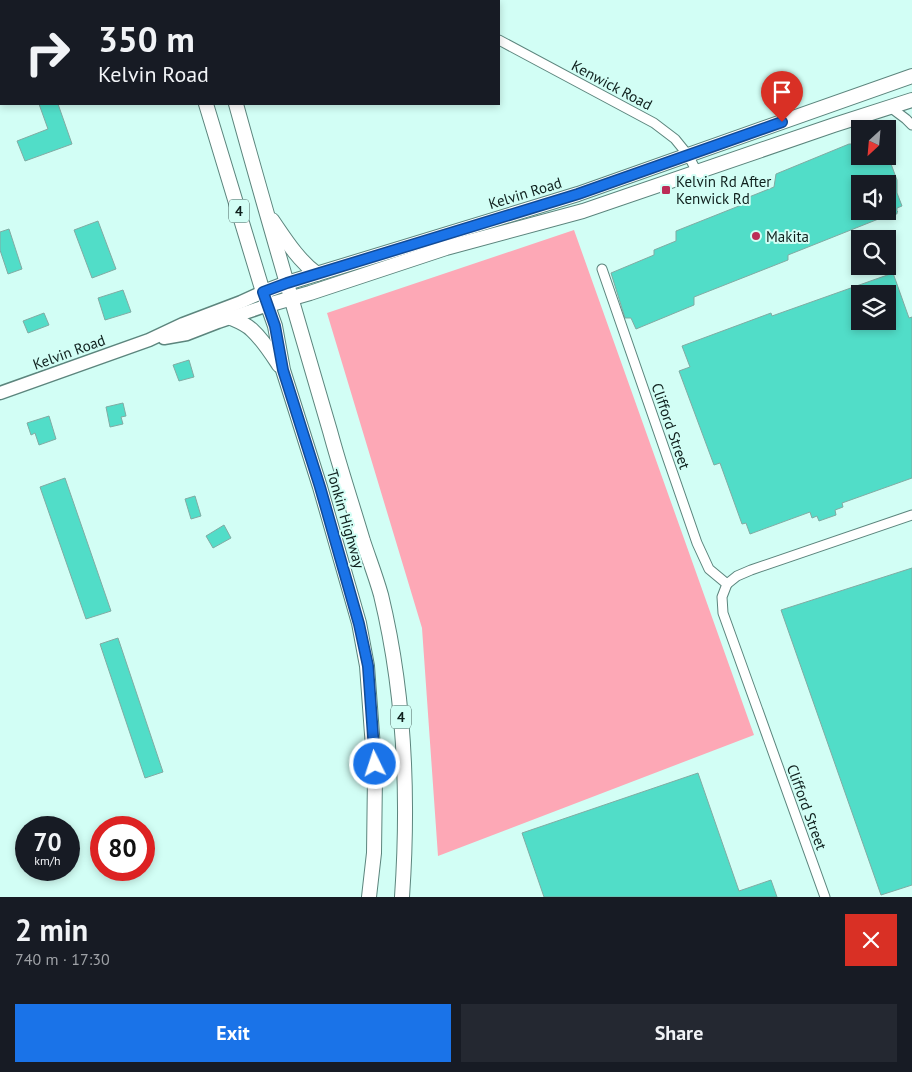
<!DOCTYPE html>
<html lang="en">
<head>
<meta charset="utf-8">
<style>
  :root { --surface:#171b24; --page:#242831; --text:#f1f3f6; --muted:#9ea1a6; --accent:#1a73e8 }
  body { margin:0; font-family:"PT Sans",sans-serif; background:var(--page); color:var(--text); height:100vh; display:flex; flex-direction:column; font-size:19px; white-space:nowrap }
  * { box-sizing:border-box; margin:0 }
  p { font-size:16px; color:var(--muted) }
  .icon { flex:none; width:28px; height:28px; fill:none; stroke:currentColor; stroke-width:2; stroke-linecap:round; stroke-linejoin:round }
  .map { position:relative; height:897px; overflow:hidden }
  .drawer { display:flex; flex-direction:column; background:var(--surface); flex:1 }
  .drawer>* { flex:none }
  .hud { position:absolute; left:0px; top:0px; width:500px; height:105px; box-shadow:0 2px 8px #0003; background:#171b24; color:var(--text); overflow:hidden }
  .needle { width:32px; rotate:206deg }
  .tools { position:absolute; left:851px; top:120px; display:grid; gap:10px }
  .tools a { display:grid; place-items:center; width:45px; height:45px; border-radius:0px; background:var(--surface); box-shadow:0 2px 8px #0003; font-size:25px }
  .speed { position:absolute; left:15px; top:816px; display:flex; gap:10px; font-size:25px; font-weight:700; text-align:center }
  .speed>* { display:grid; place-content:center; width:65px; height:65px; border-radius:50%; background:var(--surface); box-shadow:0 2px 8px #0003; line-height:1 }
  .speed small { font-size:12px; font-weight:400 }
  .speed .limit { border:8px solid #d22; background:#fff; color:#111 }
  .pin { position:absolute; display:grid; place-items:center; width:42px; height:42px; color:#fff; margin:-51px -21px; border-radius:50% 50% 50% 0; rotate:-45deg; box-shadow:0 0 5px #0007 }
  .pin .icon { rotate:45deg }
  .me { position:absolute; width:55px; margin:-28px; rotate:356deg; stroke-linejoin:round; filter:drop-shadow(0 0 4px #0008) }
  .turn { display:flex; align-items:center; gap:18px; height:105px; padding:0 15px; font-size:22px }
  .turn .icon { width:65px; height:65px; stroke-width:2.5 }
  .turn b { display:block; font-size:35px; line-height:42px }
  .round { display:grid; place-items:center; flex:none; width:52px; height:52px; border-radius:0px; background:var(--page) }
  .summary { display:flex; align-items:center; justify-content:space-between; height:85px; padding:0 15px }
  h1 { font-size:30px; font-weight:700; line-height:38px }
  .primary-button { display:flex; gap:10px; margin-top:auto; padding:10px 15px }
  .primary-button a { flex:1; height:58px; border-radius:0px; background:var(--accent); color:#fff; font-size:20px; font-weight:700; line-height:58px; text-align:center }
  .primary-button a+a { background:var(--page); color:var(--text) }
  .map>svg:first-child { display:block }
  .green { fill:#fda8b6 }
  .building { fill:#51ddc8; stroke:#81aba3; fill-rule:evenodd }
  .lines { fill:none; stroke-linecap:round; stroke-linejoin:round }
  .minor-casing { stroke:#5c857d; stroke-width:11 }
  .secondary-casing { stroke:#5c857d; stroke-width:15 }
  .primary-casing { stroke:#5c857d; stroke-width:16 }
  .trunk-casing { stroke:#5c857d; stroke-width:16 }
  .minor { stroke:#fff; stroke-width:9 }
  .secondary { stroke:#fff; stroke-width:12 }
  .primary { stroke:#fff; stroke-width:14 }
  .trunk { stroke:#fff; stroke-width:14 }
  .route-casing { stroke:#114b97; stroke-width:12 }
  .route { stroke:#1a73e8; stroke-width:9 }
  .poi-dot { fill:#bc2c57; stroke:#d2fef5; stroke-width:2 }
  .labels { text-anchor:middle; dominant-baseline:central; stroke-width:4; stroke-linejoin:round; paint-order:stroke }
  .shield { fill:#d2fef5; stroke:#4a635e; stroke-width:1 }
  .shield-label { font-size:14px; font-weight:bold; fill:#0f201d }
  .street-label { font-size:15px; fill:#0f201d; stroke:#d2fef5 }
  .poi-label { font-size:15px; fill:#0f201d; stroke:#d2fef5; text-anchor:start }
</style>
</head>
<body>
<div class="map">
<svg width="912" height="897" viewBox="0 0 912 897">
  <rect width="100%" height="100%" fill="#d2fef5"/>
  <polygon class="green" points="574,230 754,735 438,856 422,628 327,313"/>
  <g class="building">
    <polygon points="39,104 58,104 72,144 25,161 17,141 48,129"/>
    <path d="M849,144H860V156H888L897,180V193L902,206L897,208V211L898,212H897V214H891L788,255V260L694,297V305L636,329L631,318H625L611,273L654,255V250L676,241V231L744,204V199L774,187L776,174ZM860,184H888V211H860Z"/>
    <polygon points="98,221 116,269 92,278 74,230"/>
    <polygon points="9,229 22,269 8,274 0,250 0,232"/>
    <path d="M893,273L909,318L912,317V478L842,503L843,507L835,510L836,515L819,521L817,516L812,518L810,512L750,534L746,523L742,524L720,463L714,465L679,371L690,367L682,346L771,313L772,316ZM860,294H888V321H860Z"/>
    <polygon points="123,290 131,312 105,320 98,298"/>
    <polygon points="44,313 49,325 28,333 23,321"/>
    <polygon points="189,360 194,377 179,381 173,365"/>
    <polygon points="123,403 126,416 121,417 123,424 110,427 106,407"/>
    <polygon points="49,416 56,439 39,445 35,433 31,435 27,423"/>
    <polygon points="65,478 111,611 86,619 40,487"/>
    <polygon points="195,496 201,516 191,519 185,499"/>
    <polygon points="224,525 231,538 213,548 206,536"/>
    <polygon points="912,568 912,885 881,895 781,610"/>
    <polygon points="118,638 163,772 145,778 100,644"/>
    <polygon points="698,773 739,891 771,880 777,897 544,897 522,833"/>
  </g>
  <g class="lines">
    <g class="minor-casing">
      <g id="minor">
        <polyline points="424,0 426,1"/>
        <polyline points="499,40 654,123 675,139 688,155 697,172"/>
        <polyline points="890,107 906,119 912,125"/>
        <polyline points="602,269 697,543 709,569 727,584 722,597 723,613 825,897"/>
        <polyline points="727,584 737,576 751,570 912,515"/>
      </g>
    </g>
    <g class="secondary-casing">
      <g id="secondary">
        <polyline points="164,338 187,334 218,322 268,305"/>
        <polyline points="0,393 149,340 183,324 241,302 263,292"/>
      </g>
    </g>
    <g class="primary-casing">
      <g id="primary">
        <polyline points="263,292 287,283 578,194 912,76"/>
        <polyline points="268,305 310,293 446,248 583,211 834,125 912,100"/>
      </g>
    </g>
    <g class="trunk-casing">
      <g id="trunk">
        <polyline points="179,0 179,1"/>
        <polyline points="207,0 207,1"/>
        <polyline points="206,104 263,292 275,326 283,370 320,487 359,623 367,666 375,775 374,853 369,897"/>
        <path d="M236,104C266,213 298,322 330,431C340,468 352,504 363,541C369,559 376,577 381,595C405,694 409,796 402,897"/>
        <path d="M272,220C285,239 298,260 317,274"/>
        <path d="M231,318C238,321 246,324 252,330C263,340 271,353 279,365"/>
      </g>
    </g>
    <use href="#minor" class="minor"/>
    <use href="#secondary" class="secondary"/>
    <use href="#primary" class="primary"/>
    <use href="#trunk" class="trunk"/>
  </g>
  <g class="lines">
    <g class="route-casing">
      <polyline id="route" points="375,764 368,666 359,624 320,487 283,370 275,326 263,292 287,283 578,194 782,122"/>
    </g>
    <use href="#route" class="route"/>
  </g>
  <g class="poi-dot">
    <rect x="661" y="185" width="10" height="10" rx="2.5"/>
    <circle cx="756" cy="236" r="5"/>
  </g>
  <g class="labels">
    <g class="shield">
      <rect x="229" y="199.5" width="20" height="23" rx="4"/>
      <rect x="391" y="705.5" width="20" height="23" rx="4"/>
    </g>
    <g class="shield-label">
      <text x="239" y="211">4</text>
      <text x="401" y="717">4</text>
    </g>
    <g class="street-label">
      <text transform="translate(612 85) rotate(28)">Kenwick Road</text>
      <text transform="translate(525 193) rotate(-17)">Kelvin Road</text>
      <text transform="translate(69 352) rotate(-20)">Kelvin Road</text>
      <text transform="translate(671 426) rotate(71)">Clifford Street</text>
      <text transform="translate(346 519) rotate(74)">Tonkin Highway</text>
      <text transform="translate(807 807) rotate(70)">Clifford Street</text>
    </g>
    <g class="poi-label">
      <text x="676" y="181">Kelvin Rd After<tspan x="676" dy="17">Kenwick Rd</tspan></text>
      <text x="766" y="236">Makita</text>
    </g>
  </g>
</svg>
<div class="tools">
<a><svg class="needle" viewBox="-14 -14 28 28"><path d="M0-13l5 13h-10z" fill="#e53935"/><path d="M0 13l5-13h-10z" fill="#9ea1a6"/></svg></a>
<a><svg class="icon" aria-label="sound" viewBox="0 0 24 24"><path d="M4 9h4l5-4v14l-5-4H4zM17 9q2 3 0 6"/></svg></a>
<a><svg class="icon" aria-label="search" viewBox="0 0 24 24"><circle cx="10" cy="10" r="6"/><path d="M15 15l6 6"/></svg></a>
<a><svg class="icon" aria-label="layers" viewBox="0 0 24 24"><path d="M12 4l9 5-9 5-9-5zM3 14l9 5 9-5"/></svg></a>
</div>
<div class="speed"><div>70<small>km/h</small></div><div class="limit">80</div></div>
<div class="pin" style="left:782px;top:122px;background:#d93025"><svg class="icon" aria-label="arrive" viewBox="0 0 24 24"><path d="M6 21V4h12l-3 4 3 4H6"/></svg></div>
<svg class="me" style="left:375px;top:764px" viewBox="-20 -20 40 40"><circle r="17" fill="#1a73e8" stroke="#fff" stroke-width="3"/><path d="M0-11L8 9 0 5-8 9z" fill="#fff"/></svg>
<div class="hud">
<div class="turn"><svg class="icon" aria-label="right" viewBox="0 0 24 24"><path d="M7 20v-9h11M14 6l5 5-5 5"/></svg><div><b>350 m</b>Kelvin Road</div></div>
</div>
</div>
<section class="drawer">
<div class="summary"><div><h1>2 min</h1><p>740 m · 17:30</p></div><a class="round" style="background:#d93025;color:#fff"><svg class="icon" aria-label="close" viewBox="0 0 24 24"><path d="M6 6l12 12M18 6L6 18"/></svg></a></div>
<div class="primary-button"><a>Exit</a><a>Share</a></div>
</section>
</body>
</html>
